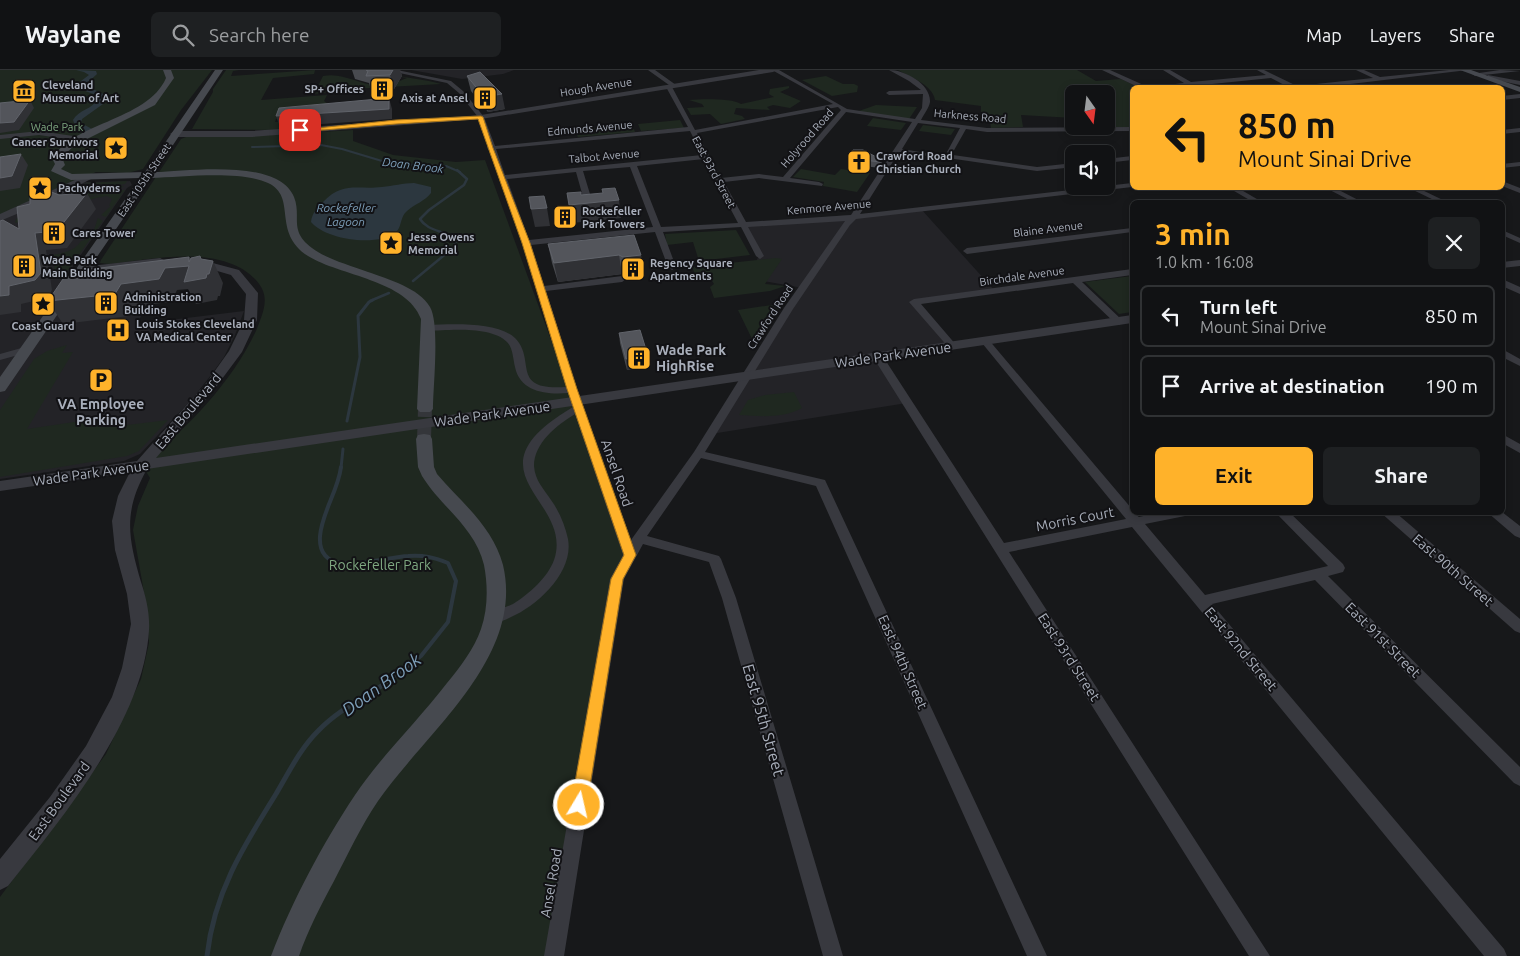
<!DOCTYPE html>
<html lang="en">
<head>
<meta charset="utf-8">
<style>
  :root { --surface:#111214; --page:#1e2022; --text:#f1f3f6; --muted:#9c9ea0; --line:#303234; --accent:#ffb22a }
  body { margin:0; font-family:Ubuntu,sans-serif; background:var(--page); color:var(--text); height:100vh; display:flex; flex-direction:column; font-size:19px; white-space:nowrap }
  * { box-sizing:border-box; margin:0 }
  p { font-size:16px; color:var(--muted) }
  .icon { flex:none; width:28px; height:28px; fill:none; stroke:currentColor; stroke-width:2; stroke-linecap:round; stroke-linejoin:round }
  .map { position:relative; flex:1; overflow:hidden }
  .panel { position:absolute; left:1130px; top:130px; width:375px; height:315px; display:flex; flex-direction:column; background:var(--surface); border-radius:8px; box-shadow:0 2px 8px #0003,0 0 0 1px var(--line) }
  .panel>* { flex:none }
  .banner { position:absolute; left:1130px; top:15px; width:375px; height:105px; border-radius:8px; box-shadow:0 2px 8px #0003,0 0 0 1px var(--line); background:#ffb22a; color:#111; overflow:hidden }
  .needle { width:32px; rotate:166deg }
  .controls { position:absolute; left:1065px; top:15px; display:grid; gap:10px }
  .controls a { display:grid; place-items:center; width:50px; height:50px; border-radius:8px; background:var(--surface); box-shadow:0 2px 8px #0003,0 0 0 1px var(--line); font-size:25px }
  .pin { position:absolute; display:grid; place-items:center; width:42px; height:42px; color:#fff; margin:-21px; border-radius:10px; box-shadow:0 2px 8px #0006 }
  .me { position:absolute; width:55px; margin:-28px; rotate:9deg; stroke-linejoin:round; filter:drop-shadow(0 0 4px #0008) }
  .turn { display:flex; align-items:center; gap:18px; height:105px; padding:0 25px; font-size:22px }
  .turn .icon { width:65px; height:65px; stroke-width:2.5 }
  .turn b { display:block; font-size:35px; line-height:42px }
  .round { display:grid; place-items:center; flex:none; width:52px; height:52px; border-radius:8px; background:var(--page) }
  .summary { display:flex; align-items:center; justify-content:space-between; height:85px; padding:0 25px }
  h1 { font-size:30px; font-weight:600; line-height:38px; color:var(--accent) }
  .cta { display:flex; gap:10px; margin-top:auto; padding:10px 25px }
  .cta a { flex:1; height:58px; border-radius:8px; background:var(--accent); color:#111; font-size:20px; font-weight:600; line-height:58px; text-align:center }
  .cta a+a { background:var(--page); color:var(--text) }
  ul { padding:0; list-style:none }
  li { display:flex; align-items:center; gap:15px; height:62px; margin:0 10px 8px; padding:0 15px; border:2px solid var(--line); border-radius:8px }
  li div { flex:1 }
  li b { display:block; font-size:19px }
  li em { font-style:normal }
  header { display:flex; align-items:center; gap:30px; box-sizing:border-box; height:70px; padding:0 25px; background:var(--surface); border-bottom:1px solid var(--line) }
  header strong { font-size:24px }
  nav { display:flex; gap:28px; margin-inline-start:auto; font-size:18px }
  .search { width:350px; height:45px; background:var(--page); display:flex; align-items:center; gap:12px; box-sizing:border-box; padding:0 18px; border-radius:8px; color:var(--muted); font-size:19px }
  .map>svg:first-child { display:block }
  .built { fill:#232327 }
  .green { fill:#1f2820 }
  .water { fill:#2c373f }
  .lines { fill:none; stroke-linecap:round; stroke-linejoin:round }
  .stream-far4 { stroke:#2c373f; stroke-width:2 }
  .stream-far3 { stroke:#2c373f; stroke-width:2.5 }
  .stream-far2 { stroke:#2c373f; stroke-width:3 }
  .stream-far1 { stroke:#2c373f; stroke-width:4 }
  .stream { stroke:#2c373f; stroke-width:5 }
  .secondary-tunnel { stroke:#34363a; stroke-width:14; stroke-dasharray:14 8; stroke-linecap:butt }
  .minor { fill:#38393f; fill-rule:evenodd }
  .tertiary { fill:#38393f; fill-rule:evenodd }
  .secondary { fill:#46494f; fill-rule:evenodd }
  .wall { fill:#484a4f }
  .shaded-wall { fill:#303135 }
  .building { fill:#53555b; stroke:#60636a }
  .route { fill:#ffb22a; stroke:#a6741b }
  .labels { text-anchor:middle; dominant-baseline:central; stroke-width:4; stroke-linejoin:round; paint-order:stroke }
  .far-poi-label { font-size:11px; font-weight:bold; fill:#a9afbb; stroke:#121215; text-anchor:start }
  .far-street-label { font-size:11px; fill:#a9afbb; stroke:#121215 }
  .far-park-label { font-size:11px; fill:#7ea780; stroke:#121215 }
  .far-water-label { font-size:12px; font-style:italic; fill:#7d9eb8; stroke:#121215 }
  .poi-label { font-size:14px; font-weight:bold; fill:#a9afbb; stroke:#121215; text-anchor:start }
  .street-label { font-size:14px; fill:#a9afbb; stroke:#121215 }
  .park-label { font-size:14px; fill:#7ea780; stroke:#121215 }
  .near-street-label { font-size:16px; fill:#a9afbb; stroke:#121215 }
  .near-water-label { font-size:18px; font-style:italic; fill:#7d9eb8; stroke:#121215 }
</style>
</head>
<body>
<header>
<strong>Waylane</strong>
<div class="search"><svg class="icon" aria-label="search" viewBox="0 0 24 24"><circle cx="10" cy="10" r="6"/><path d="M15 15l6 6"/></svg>Search here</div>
<nav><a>Map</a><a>Layers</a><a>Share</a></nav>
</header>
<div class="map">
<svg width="1520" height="886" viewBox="0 0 1520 886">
  <rect width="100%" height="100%" fill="#17181a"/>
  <g class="built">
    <polygon points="411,0 514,0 503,4 462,9"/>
    <polygon points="130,111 132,115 127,118 67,205 168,194 137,254 244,241 235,265 224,287 211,305 192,329 140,384 124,391 0,409 0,150 85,112"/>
    <polygon points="921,139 995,221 915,232 952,276 878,287 907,333 711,364 803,218 746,208 759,186 742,154"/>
  </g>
  <g class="green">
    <polygon points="0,0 212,0 181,40 143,99 127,103 96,102 0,146"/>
    <polygon points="226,0 239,0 233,1 231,6 315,0 314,4 273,8 261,30 327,25 324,31 340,43 276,49 275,52 282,51 280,60 192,59 213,22 213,19"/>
    <path d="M361,0L429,11L441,14L352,19L314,24L319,21L321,18H317L323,6C343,2 357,14 376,15C388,16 397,12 407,8Z"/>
    <path d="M898,0H1077L1096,11L1121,9L1138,17L1132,18V57H1094L1106,56V24H1074V48L1021,45L1023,57L991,58L989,45L981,44V36L935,30C933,15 910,7 898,0Z"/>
    <polygon points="826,6 843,14 854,14 858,16 857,22 832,26 802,10"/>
    <path d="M789,16V18L780,22L801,31L790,38L773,35L767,37L770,40L736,38L734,44L742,46L745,49L721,54L710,44L691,45L687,38L704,37L702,34L689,30C701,29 732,28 741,34L774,27L769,24L770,19Z"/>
    <polygon points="876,35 917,37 909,49 856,42"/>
    <polygon points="873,48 906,53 901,60 867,56"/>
    <polygon points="680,50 684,58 641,61 638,54"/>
    <polygon points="632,54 635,62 578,67 577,65 595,64 594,58"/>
    <polygon points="923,55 955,59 951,65 919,61"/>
    <path d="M353,60V71L393,85L456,92L485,90L630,485L617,509L554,886H0V827L106,684L141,609L149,573L145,528L133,460L138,436L150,408L142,395C188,357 230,315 256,261C261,248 268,234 263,221C258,208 242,197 229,193C194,180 145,190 109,194L100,193L101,190L181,69L186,67L255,66Z"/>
    <polygon points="801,99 835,105 841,99 870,103 857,122 823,116 824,112 793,107"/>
    <polygon points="127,111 125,114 116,115 124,116 118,120 125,120 106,147 101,145 111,136 109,136 112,129 107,126 96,128 15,153 16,149 39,139 110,122 60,131 85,115 104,115 82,113"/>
    <path d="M98,148L103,151L64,206L57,207L55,201L59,205L58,199L55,200L54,197L55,195L53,190L58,189L53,188L52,185C63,183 75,181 81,171C94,169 94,158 98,148Z"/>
    <polygon points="736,160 750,185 699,191 693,172 667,175 665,164"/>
    <polygon points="776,188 782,189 765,214 785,216 770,221 714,228 710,217 714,214 711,209 697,209 692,197"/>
    <polygon points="1132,206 1132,242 1119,244 1085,212"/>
    <polygon points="778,234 780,238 754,273 738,240"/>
    <polygon points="67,275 62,283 73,282 27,359 108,347 105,355 111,357 168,350 139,381 127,386 0,407 0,340 34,289 47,281"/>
    <path d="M794,322L802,338C782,349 760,346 739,345L748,330L765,325Z"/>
  </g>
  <g class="water">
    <path d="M76,0L96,1L97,4L85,15L105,25L106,27L103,34L82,49L81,53L92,59L86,62L76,58L73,50C78,40 93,39 98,29L96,25L77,18V14L89,5L84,2Z"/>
    <path d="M414,113L431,117V123C425,131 415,134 407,141C400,147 402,155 397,161C379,178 326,170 311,152C312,143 317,138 323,132C343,111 357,120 382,117C393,116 403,113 414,113Z"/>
  </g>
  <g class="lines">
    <polyline class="stream-far4" points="252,77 321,75 342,79 392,94 446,96 460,102"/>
    <g class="stream-far3">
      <path d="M413,211L454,177L456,170C445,160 428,162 420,149L429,140L464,115L467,109L457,100"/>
      <polyline points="370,231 389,223"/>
    </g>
    <g class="stream-far2">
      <polyline points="347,351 360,287 358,246 369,232 373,230"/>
      <polyline points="341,398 343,379"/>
    </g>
    <path class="stream-far1" d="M341,397C338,421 322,442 320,466C317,512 381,487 408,486C424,485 433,487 448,493L456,511L448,552L421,586L387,612"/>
    <path class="stream" d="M207,886C214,823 243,777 276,724C289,702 300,679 318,661C338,640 365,627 389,611"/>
    <polyline class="secondary-tunnel" points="424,369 425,339"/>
    <g class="minor">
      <path d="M385,0H397L451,11L463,21L484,47L495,76L688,57L666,17L669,15L648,0H655L676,15V17H672L695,60L833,34L772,0H779L847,39L915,49L922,38L923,24L889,25L886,23L889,21L921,20L909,11L889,0C905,0 931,14 930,32C929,38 924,44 921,50L987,58L1132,57V61L987,62L966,59L953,82V85L1037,97L1074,93V97L1037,101L948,88L947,82L960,58L918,53L902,79L938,85L935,87L899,82L860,144L1132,113V117L856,149L850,155L793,239L705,382L825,410L1047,886H1027L816,416L701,388L647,466L719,486L721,489L736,528L843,886H823L722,528L709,492L643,474L624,509L564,886H544L610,509L623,485L575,344C557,355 534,373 534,396C535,411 544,419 551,430C559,441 565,455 568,469C574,502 538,535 511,547C504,551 496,554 489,552L487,548C491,541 505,538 513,534C529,524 548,507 554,490C575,429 461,403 573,337L568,323C547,325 520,322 515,297C513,289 513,278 507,272C491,256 449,260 428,261L423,258L428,255C451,254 497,251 515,268C537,290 509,321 566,317L522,173L489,80L487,78L488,76L478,47L459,23L447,13ZM838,37L841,40L783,107L759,104L721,108L697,63ZM846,42L912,52L851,145L746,152L724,112L759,108L822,116L823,114L819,112L790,108ZM690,61L702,85L505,105L496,79ZM704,89L738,153L661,157L637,96ZM630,97L653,157L529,170L507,109L576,102L585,134L589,136L593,134L583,101ZM845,151L784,238L694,382L631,470L577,319L546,221L622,212L626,209L622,206L544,216L531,175L655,162L668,197L672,200L676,197L663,162L741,157L756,186L760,189L764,186L748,157Z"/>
      <polygon points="1102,0 1110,0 1148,17 1184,13 1163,0 1170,0 1191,12 1266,5 1257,0 1264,0 1297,16 1373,8 1356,0 1364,0 1380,7 1449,0 1468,0 1317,18 1290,18 1271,8 1173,18 1140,18"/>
      <polygon points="1500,0 1520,1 1475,6 1472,4"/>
      <polygon points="1488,5 1520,11 1520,15 1486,8"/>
      <polygon points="1520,24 1520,28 1502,30 1502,26"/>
      <polygon points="1520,58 1520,62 1502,64 1502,60"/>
      <polygon points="39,61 80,67 83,69 80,71 39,65 0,69 0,65"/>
      <polygon points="1132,86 1132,90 1106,93 1106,89"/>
      <polygon points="1520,92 1520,96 1502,98 1502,94"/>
      <polygon points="1502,111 1520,118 1520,123 1502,116"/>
      <polygon points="1229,118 1238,118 1262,132 1253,132"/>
      <polygon points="1326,118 1335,118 1362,132 1353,132"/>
      <polygon points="1409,118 1418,118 1447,132 1438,132"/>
      <polygon points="1132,158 1132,162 967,184 963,181 967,178"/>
      <polygon points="1502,160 1520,168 1520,173 1502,165"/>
      <polygon points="1132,199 1132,205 1082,212 1122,250 1124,252 1119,255 1116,254 1073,213 921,234 957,276 952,279 949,278 909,232 914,229"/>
      <polygon points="1502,209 1520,217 1520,224 1502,216"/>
      <polygon points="985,268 988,269 1132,439 1132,442 1139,447 1161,442 1191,442 1185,446 1145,454 1205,525 1328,496 1275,442 1289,442 1343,494 1345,498 1343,502 1328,506 1520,697 1520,716 1514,713 1315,510 1212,534 1504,879 1507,886 1484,886 1132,457 1009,482 1270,886 1249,886 873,287 874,285 882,285 1004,473 1126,449 982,273 980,271"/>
      <polygon points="25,277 29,278 29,282 0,290 0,284"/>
      <polygon points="1502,279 1520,289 1520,296 1502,287"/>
      <polygon points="1502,364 1520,374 1520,383 1502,373"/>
      <polygon points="1380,442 1395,442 1520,549 1520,563 1515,561"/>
      <polygon points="1487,442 1502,442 1520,456 1520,468 1515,466"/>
    </g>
    <g class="tertiary">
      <polygon points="759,0 777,0 773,2 481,49 252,67 174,67 170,64 174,61 252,61 481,45"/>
      <polygon points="88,104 93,107 91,109 50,130 0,151 0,144"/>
      <polygon points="160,188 166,191 164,193 82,203 76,200 82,197"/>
      <path d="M194,188L239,200L258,223L257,250L242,282L216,317L156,388L1132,245V253L147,399C123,442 128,467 141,512C146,527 150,544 149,560C144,650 62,748 8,816L0,820V789L50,727L86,676L112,627L122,598L131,554L127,524L115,480L112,451L118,426L130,402L0,421V411L137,391L207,312L229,281L244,250L246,224L231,205L190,193L188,191Z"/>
      <polygon points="1520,190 1520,196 1502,198 1502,192"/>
    </g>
    <g class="secondary">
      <path d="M163,0H171L174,8L155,35L75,75L64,85L63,90L65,95L61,99L72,104L145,102L215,0H223L155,102C188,101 278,88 294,127C302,147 288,160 312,178C328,190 350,195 368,202C388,209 419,218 430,237C440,254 433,317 433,339L430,342H420L417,339L421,249C407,210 340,206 308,186C271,162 298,127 268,113C241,100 182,107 151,108L5,321L0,322V307L140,108L71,110L51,101L55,94L53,90C66,54 148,51 166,8Z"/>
      <polygon points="1460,0 1471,0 1520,17 1520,22"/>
      <path d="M424,364L430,365L432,369L434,397L437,404C462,433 493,457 503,495C525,588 425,663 378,731C361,756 348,784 334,811C321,835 308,860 299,886H271C292,831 323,773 355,725C382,685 418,651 447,613C460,597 474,579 481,559C488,539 488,516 484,495C475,457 441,437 422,406L418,397L416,369L418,365Z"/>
    </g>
  </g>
  <g class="wall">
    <polygon points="352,0 400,0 402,6 394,19 371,20 369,13 355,9"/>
    <polygon points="467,6 505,39 488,42 471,21"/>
    <polygon points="848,88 882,90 881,96 880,98 848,94"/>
    <polygon points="548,174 641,185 643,204 626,206 622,204 558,212 552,193"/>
    <polygon points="619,263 649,296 627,300 620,273"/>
  </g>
  <g class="shaded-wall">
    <polygon points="393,0 400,0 402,6 394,19 390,5"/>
    <polygon points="502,24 505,39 488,42 484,27"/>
    <polygon points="389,28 392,39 392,49 280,57 276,46"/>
    <polygon points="30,30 34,38 19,60 0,63 0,53"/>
    <polygon points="21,84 28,95 20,118 0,121 0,108"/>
    <polygon points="87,123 96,139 67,178 46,180 52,220 47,228 21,234 21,242 0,245 0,226 9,216 35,163"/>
    <polygon points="619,130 621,148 572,153 569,135"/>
    <polygon points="547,138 550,156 535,157 531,139"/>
    <polygon points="619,185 622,204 558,212 554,193"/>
    <polygon points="641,185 643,204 626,206 623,187"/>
    <polygon points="200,186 209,204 213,191 223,213 220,226 218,226 217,230 196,234 188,219 177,220 171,232 134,236 129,246 63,254 48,231 121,214 165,198 189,192 189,187 200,209"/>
    <polygon points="648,286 649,296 627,300 626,289"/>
  </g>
  <g class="building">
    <polygon points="366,0 393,0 390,5 366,6 368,1"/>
    <polygon points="480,2 502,24 484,27 467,6"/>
    <polygon points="389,28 389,39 276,46 279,38"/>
    <polygon points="30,30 14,52 0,53 0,33"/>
    <polygon points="853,80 863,80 882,90 880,92 848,88"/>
    <polygon points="21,84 12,106 0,108 0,87"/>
    <polygon points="615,118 619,130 569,135 567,123 581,122 581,125 603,123 602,119"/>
    <polygon points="49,121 59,125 87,123 57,161 35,163 41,203 35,210 9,216 9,225 0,226 0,151 3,150 19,159 17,137 30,134 30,127"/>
    <polygon points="544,126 547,138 531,139 529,127"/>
    <polygon points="634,165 641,185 623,187 619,185 554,193 548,174"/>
    <polygon points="200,186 201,189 213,191 209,204 207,204 206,208 184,212 189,196 165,198 159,209 121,214 115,224 48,231 63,209 84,200 189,187 189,192 191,188"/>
    <polygon points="640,260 648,286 626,289 619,263"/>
  </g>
  <polygon class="route" points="481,46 483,47 493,78 530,173 577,319 636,485 623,509 587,735 584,740 579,742 574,740 571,735 611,509 624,485 567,319 522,173 478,49 396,54 300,62 297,60 396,50"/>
  <defs>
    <g id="building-square" transform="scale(1.25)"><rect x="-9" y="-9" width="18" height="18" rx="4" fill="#ffb22a" stroke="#121215"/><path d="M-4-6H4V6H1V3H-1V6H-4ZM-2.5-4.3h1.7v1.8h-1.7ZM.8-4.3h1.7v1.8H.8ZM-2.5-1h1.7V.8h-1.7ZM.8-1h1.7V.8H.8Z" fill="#111"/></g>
    <g id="museum-square" transform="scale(1.25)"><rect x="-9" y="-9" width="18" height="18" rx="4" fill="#ffb22a" stroke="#121215"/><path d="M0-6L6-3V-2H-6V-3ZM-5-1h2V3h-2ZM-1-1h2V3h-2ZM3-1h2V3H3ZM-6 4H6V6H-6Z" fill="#111"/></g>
    <g id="sight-square" transform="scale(1.25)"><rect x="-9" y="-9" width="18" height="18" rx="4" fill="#ffb22a" stroke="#121215"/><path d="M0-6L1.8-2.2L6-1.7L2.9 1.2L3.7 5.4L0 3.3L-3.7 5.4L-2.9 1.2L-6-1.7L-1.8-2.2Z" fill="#111"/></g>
    <g id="church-square" transform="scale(1.25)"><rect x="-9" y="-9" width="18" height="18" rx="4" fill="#ffb22a" stroke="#121215"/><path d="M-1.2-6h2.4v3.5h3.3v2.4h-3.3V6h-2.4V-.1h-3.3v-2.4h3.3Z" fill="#111"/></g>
    <g id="hospital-square" transform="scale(1.25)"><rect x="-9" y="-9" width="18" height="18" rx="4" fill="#ffb22a" stroke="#121215"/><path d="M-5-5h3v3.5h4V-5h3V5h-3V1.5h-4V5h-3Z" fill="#111"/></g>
    <g id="parking-square" transform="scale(1.25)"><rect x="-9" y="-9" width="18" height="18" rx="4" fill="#ffb22a" stroke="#121215"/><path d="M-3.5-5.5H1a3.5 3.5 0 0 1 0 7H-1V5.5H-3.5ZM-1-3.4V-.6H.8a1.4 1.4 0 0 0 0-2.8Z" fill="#111"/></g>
  </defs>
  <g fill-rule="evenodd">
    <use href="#building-square" x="382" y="19"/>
    <use href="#museum-square" x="24" y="21"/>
    <use href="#building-square" x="485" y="28"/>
    <use href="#sight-square" x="116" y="78"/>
    <use href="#church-square" x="859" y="92"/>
    <use href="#sight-square" x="40" y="118"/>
    <use href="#building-square" x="565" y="147"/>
    <use href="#building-square" x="54" y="163"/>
    <use href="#sight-square" x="391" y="173"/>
    <use href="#building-square" x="24" y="196"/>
    <use href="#building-square" x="633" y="199"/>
    <use href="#building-square" x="106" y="233"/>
    <use href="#sight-square" x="43" y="234"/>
    <use href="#hospital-square" x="118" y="260"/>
    <use href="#building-square" x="639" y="288"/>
    <use href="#parking-square" x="101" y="310"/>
  </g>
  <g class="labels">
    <g class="far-poi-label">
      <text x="42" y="15">Cleveland<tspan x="42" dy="13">Museum of Art</tspan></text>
      <text x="364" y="19" text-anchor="end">SP+ Offices</text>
      <text x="468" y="28" text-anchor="end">Axis at Ansel</text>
      <text x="98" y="72" text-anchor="end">Cancer Survivors<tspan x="98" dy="13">Memorial</tspan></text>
      <text x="876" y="86">Crawford Road<tspan x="876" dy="13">Christian Church</tspan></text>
      <text x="58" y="118">Pachyderms</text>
      <text x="582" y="141">Rockefeller<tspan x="582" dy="13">Park Towers</tspan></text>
      <text x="72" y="163">Cares Tower</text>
      <text x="408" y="167">Jesse Owens<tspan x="408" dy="13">Memorial</tspan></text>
      <text x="42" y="190">Wade Park<tspan x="42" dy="13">Main Building</tspan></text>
      <text x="650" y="193">Regency Square<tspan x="650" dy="13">Apartments</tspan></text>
      <text x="124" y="227">Administration<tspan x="124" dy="13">Building</tspan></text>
      <text x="136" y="254">Louis Stokes Cleveland<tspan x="136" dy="13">VA Medical Center</tspan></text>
      <text x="43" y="256" text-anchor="middle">Coast Guard</text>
    </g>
    <g class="far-street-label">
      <text transform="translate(596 17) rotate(-9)">Hough Avenue</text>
      <text transform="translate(970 46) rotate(5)">Harkness Road</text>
      <text transform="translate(590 58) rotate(-5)">Edmunds Avenue</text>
      <text transform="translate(807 68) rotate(-49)">Holyrood Road</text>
      <text transform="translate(604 86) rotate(-5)">Talbot Avenue</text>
      <text transform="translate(714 102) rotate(62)">East 93rd Street</text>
      <text transform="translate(144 110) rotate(-56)">East 105th Street</text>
      <text transform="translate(829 137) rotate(-5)">Kenmore Avenue</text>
      <text transform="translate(1048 159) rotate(-7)">Blaine Avenue</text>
      <text transform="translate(1022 206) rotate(-8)">Birchdale Avenue</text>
      <text transform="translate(770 247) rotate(-57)">Crawford Road</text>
    </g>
    <g class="far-park-label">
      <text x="57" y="57">Wade Park</text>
    </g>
    <g class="far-water-label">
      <text transform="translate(413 95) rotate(7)">Doan Brook</text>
      <text x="346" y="137">Rockefeller<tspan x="346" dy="14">Lagoon</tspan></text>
    </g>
    <g class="poi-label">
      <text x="656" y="280">Wade Park<tspan x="656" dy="16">HighRise</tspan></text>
      <text x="101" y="334" text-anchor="middle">VA Employee<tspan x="101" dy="16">Parking</tspan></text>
    </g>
    <g class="street-label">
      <text transform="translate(893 285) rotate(-8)">Wade Park Avenue</text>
      <text transform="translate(188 341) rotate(-50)">East Boulevard</text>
      <text transform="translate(492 344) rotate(-8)">Wade Park Avenue</text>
      <text transform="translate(91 403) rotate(-8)">Wade Park Avenue</text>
      <text transform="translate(617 403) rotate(71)">Ansel Road</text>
      <text transform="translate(1075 449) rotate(-11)">Morris Court</text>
      <text transform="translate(1453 500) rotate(41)">East 90th Street</text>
      <text transform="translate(1383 570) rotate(45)">East 91st Street</text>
      <text transform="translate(1241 579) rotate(50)">East 92nd Street</text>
      <text transform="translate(1069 587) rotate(57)">East 93rd Street</text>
      <text transform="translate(903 592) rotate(66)">East 94th Street</text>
      <text transform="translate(59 731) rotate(-54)">East Boulevard</text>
      <text transform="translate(551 813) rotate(-80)">Ansel Road</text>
    </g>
    <g class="park-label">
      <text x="380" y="495">Rockefeller Park</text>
    </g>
    <g class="near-street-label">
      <text transform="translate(764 650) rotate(74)">East 95th Street</text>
    </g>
    <g class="near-water-label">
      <text transform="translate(381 614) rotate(-36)">Doan Brook</text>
    </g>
  </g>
</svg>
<div class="controls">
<a><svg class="needle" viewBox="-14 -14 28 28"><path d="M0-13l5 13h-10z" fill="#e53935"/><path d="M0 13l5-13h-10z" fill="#9c9ea0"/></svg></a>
<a><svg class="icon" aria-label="sound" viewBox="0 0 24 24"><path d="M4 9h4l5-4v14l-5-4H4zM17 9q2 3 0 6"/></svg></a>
</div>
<div class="pin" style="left:300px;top:60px;background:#d93025"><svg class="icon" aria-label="arrive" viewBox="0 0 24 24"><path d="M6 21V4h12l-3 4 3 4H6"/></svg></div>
<svg class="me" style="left:579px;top:735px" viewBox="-20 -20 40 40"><circle r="17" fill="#ffb22a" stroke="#fff" stroke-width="3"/><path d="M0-11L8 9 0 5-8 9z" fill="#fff"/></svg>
<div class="banner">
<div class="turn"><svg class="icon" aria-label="left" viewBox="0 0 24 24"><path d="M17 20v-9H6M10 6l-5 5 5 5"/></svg><div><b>850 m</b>Mount Sinai Drive</div></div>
</div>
<section class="panel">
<div class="summary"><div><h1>3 min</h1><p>1.0 km · 16:08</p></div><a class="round"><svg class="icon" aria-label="close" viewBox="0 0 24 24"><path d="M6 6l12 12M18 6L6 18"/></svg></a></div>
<ul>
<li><svg class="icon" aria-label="left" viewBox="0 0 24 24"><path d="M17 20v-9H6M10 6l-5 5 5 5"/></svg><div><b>Turn left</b><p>Mount Sinai Drive</p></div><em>850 m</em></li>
<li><svg class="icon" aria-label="arrive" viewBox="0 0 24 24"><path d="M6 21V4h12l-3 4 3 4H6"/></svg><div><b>Arrive at destination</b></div><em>190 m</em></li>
</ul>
<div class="cta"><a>Exit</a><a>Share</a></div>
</section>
</div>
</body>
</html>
